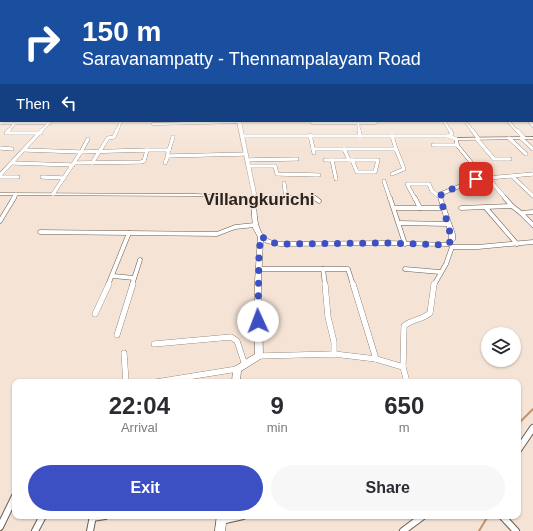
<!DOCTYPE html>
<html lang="en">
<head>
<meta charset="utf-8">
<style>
  :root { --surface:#fff; --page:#f7f7f7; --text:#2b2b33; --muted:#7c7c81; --accent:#3d50c3 }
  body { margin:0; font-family:Helvetica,sans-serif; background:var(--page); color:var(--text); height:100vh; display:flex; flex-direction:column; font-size:15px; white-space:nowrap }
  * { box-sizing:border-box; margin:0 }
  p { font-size:13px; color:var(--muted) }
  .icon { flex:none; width:22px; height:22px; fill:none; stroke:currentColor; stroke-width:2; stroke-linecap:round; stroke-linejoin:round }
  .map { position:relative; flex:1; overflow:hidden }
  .drawer { position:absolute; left:12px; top:379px; width:509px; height:140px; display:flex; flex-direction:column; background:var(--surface); border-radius:8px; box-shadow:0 1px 3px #0004 }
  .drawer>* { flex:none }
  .guide { position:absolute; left:0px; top:0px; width:533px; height:122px; box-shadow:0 1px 3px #0004; background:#1a4fa0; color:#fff; overflow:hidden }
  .controls { position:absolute; left:481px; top:327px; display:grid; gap:8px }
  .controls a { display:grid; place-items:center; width:40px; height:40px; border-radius:50%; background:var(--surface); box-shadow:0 1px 3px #0004; font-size:20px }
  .pin { position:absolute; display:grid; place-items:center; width:34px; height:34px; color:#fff; margin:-17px; border-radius:8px; box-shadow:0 2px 6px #0006 }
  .me { position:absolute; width:44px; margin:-22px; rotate:358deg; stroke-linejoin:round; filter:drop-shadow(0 0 3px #0008) }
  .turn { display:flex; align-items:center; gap:14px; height:84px; padding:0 16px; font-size:18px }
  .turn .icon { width:52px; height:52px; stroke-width:2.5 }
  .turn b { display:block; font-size:28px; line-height:34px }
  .then { display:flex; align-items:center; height:38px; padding:0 16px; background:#0003; gap:8px; font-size:15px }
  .eta { display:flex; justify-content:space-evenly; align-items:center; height:68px; text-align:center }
  .eta b { font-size:24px; font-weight:600; line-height:28px }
  .button { display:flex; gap:8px; margin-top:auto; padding:8px 16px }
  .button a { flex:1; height:46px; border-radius:24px; background:var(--accent); color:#fff; font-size:16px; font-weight:600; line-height:46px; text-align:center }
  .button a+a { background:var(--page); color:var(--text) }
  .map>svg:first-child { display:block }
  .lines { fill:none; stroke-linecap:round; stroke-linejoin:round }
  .stream { stroke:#c0946f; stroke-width:2 }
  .minor-far4-casing { stroke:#6b5d51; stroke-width:3 }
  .minor-far3-casing { stroke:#6b5d51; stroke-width:4 }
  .minor-far2-casing { stroke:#6b5d51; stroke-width:5 }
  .minor-far1-casing { stroke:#6b5d51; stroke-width:6 }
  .minor-casing { stroke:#6b5d51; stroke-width:8 }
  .tertiary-casing { stroke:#6b5d51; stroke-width:0.5 }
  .secondary-casing { stroke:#6b5d51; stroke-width:1 }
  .minor-far4 { stroke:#fff; stroke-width:2.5 }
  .minor-far3 { stroke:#fff; stroke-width:3.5 }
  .minor-far2 { stroke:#fff; stroke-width:4 }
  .minor-far1 { stroke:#fff; stroke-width:5.5 }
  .minor { stroke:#fff; stroke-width:6 }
  .tertiary { fill:#fff; fill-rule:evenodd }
  .secondary { fill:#fff; fill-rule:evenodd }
  .route { stroke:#3d50c3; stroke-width:7; stroke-dasharray:0 12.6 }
  .labels { text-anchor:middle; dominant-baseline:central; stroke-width:3; stroke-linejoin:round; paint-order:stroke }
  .district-label { font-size:17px; font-weight:bold; fill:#2a231e; stroke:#f5e4d6 }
</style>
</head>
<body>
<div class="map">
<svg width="533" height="531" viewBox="0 0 533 531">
  <rect width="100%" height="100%" fill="#f5e4d6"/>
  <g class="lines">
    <g class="stream">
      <polyline points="518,424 533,409"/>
      <polyline points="479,531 488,516"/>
    </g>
    <g class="minor-far4-casing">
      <g id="minor-far4">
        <polyline points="358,121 359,131"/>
        <polyline points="444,121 450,131"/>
        <polyline points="508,121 517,131"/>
        <polyline points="529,121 533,126"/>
        <polyline points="0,123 50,123"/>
        <polyline points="312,123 375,123 378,121"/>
        <polyline points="153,124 239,122"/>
        <polyline points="467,124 473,131"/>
        <polyline points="8,131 17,121"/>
        <polyline points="41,131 51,121"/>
        <polyline points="117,131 121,121"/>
      </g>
    </g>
    <g class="minor-far3-casing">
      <g id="minor-far3">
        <polyline points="9,130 6,133 41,133"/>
        <polyline points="359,130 360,136"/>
        <polyline points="472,130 478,138"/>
        <polyline points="517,130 524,138"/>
        <polyline points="310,135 314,153"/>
        <polyline points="242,136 448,136 456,139"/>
        <polyline points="448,136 452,134 450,130"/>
        <polyline points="509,138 526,154"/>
        <polyline points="521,138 533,149"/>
        <polyline points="477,139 494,159 510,159"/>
        <polyline points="433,145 457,145"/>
        <polyline points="0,148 12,149"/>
        <polyline points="313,149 396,149 392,136"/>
        <polyline points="344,149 349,160 352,160"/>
        <polyline points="25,150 81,152 88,139"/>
        <polyline points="147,150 169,150 167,156 246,154"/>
        <polyline points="169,150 173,137"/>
        <polyline points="247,160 297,159"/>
        <polyline points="325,160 349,160"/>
        <polyline points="332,160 336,179"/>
        <polygon points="352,160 378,160 375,172 357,172"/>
        <polyline points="13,163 73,165"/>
        <polyline points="92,163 108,138 114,137 117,130"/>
        <polyline points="165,163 168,156"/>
        <polyline points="248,166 275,166 277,174 319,175"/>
        <polyline points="392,174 404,169 396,149"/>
        <polyline points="0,175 42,130"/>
        <polyline points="479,176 488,178 533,174"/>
        <polyline points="512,176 533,196"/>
        <polyline points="0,177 18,177"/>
        <polyline points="42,177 64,178"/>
        <polyline points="488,178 506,199"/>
        <polyline points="384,181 390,199"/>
        <polyline points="284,183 286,197"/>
        <polyline points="53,194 81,152 147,150 144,161 141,162 74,163"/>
        <polyline points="255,198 314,197 316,199"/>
        <polyline points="13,199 16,194"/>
        <polyline points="415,199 407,184 429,184 432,191 440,197"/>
      </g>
    </g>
    <g class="minor-far2-casing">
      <g id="minor-far2">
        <polyline points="255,198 258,198"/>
        <polyline points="315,198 319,201"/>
        <polyline points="390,198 405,244"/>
        <polyline points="415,198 420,208"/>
        <polyline points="505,198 512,206"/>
        <polyline points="394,208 443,208"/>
        <polyline points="461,208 512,206 521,213 533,212"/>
        <polyline points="486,208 517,244"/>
        <polyline points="521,213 533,225"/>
        <polyline points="0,221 14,198"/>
        <polyline points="399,223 448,224"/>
        <polyline points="40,232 217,234 235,227 255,225"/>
        <polyline points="452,247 478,247 533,242"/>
        <polyline points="259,269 348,269 353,285"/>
        <polyline points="323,269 325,285"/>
        <polyline points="405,269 440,272"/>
        <polyline points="113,276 134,278"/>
        <polyline points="108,285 129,233"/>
        <polyline points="132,285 140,260"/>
        <polyline points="434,285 446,264 452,247 450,244"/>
      </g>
    </g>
    <g class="minor-far1-casing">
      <g id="minor-far1">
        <polyline points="325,284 328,317 334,342 334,354"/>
        <polyline points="353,284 376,359"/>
        <polyline points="95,314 109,284"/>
        <polyline points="117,335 133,284"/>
        <polyline points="154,344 231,337 237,341 245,365"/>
        <polyline points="124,353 126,382"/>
        <polyline points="259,356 334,354 376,359 403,367 407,382"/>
        <path d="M403,367L404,326C412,319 422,320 430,313L434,284"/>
        <polyline points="156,382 237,369"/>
      </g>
    </g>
    <g class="minor-casing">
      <g id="minor">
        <polyline points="518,450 533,428"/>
        <polyline points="502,516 516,531"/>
        <polyline points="92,518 105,516"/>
        <polyline points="221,521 243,516"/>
        <polyline points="0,527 15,496"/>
        <polyline points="35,531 43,516"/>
        <polyline points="90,531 93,516"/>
        <polyline points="403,531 423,516"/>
      </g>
    </g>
    <g class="tertiary-casing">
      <polygon id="tertiary" points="237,121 241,121 257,198 255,203 253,203 251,202 253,198"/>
    </g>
    <g class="secondary-casing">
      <g id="secondary">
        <path d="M533,137V139L458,140L459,145L481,172V176L472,183L445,194L442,197L455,234V240L449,246L388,245L280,246L267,243L263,241L261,281L263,356L262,358L241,371L240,382H232L233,369L234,367L255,354V281L258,237L253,228L251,203L245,199L196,196L0,195V193L196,194L246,197L256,202C257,215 256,234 270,240C273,241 277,242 280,242L388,241L446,243L449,239V234L438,197L441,192L468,181L477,175V172L455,145V138Z"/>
        <polygon points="217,516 227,516 225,531 215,531"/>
      </g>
    </g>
    <use href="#minor-far4" class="minor-far4"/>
    <use href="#minor-far3" class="minor-far3"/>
    <use href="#minor-far2" class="minor-far2"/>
    <use href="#minor-far1" class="minor-far1"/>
    <use href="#minor" class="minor"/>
    <use href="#tertiary" class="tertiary"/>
    <use href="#secondary" class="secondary"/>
  </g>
  <linearGradient id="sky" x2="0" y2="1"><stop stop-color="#98a7b8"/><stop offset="0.51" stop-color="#faf3ed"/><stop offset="1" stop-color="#faf3ed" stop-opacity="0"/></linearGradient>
  <rect width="533" height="151" fill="url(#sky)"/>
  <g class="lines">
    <polyline class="route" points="258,321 259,252 261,236 269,242 280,244 388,243 447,245 452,240 440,196 443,193 476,179"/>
  </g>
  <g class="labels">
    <g class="district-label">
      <text x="259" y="199">Villangkurichi</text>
    </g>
  </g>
</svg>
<div class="controls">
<a><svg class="icon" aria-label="layers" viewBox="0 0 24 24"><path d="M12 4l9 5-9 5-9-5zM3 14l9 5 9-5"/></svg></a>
</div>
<div class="pin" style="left:476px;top:179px;background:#d93025"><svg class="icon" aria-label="arrive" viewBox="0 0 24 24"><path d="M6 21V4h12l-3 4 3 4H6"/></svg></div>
<svg class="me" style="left:258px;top:321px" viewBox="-20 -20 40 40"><circle r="19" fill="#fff"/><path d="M0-13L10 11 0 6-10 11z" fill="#3d50c3"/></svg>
<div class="guide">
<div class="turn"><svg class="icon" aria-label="right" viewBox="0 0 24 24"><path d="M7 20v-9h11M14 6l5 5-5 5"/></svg><div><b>150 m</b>Saravanampatty - Thennampalayam Road</div></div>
<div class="then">Then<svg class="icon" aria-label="left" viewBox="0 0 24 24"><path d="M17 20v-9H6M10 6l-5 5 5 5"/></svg></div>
</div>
<section class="drawer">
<div class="eta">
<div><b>22:04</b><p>Arrival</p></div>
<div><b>9</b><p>min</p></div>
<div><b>650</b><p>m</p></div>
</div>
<div class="button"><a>Exit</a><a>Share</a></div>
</section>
</div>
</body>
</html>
